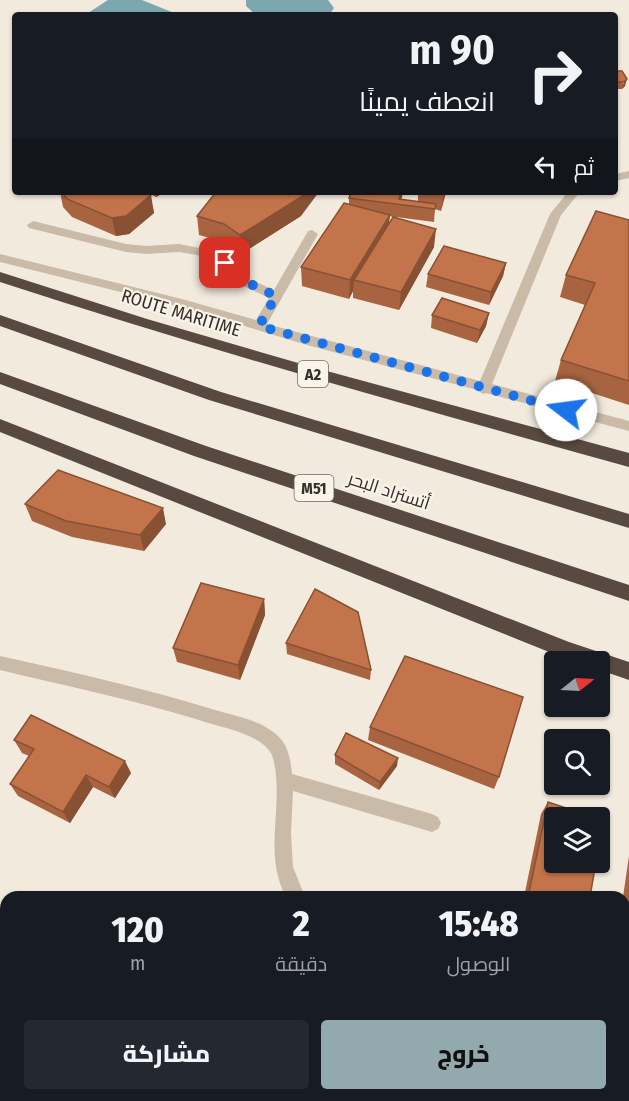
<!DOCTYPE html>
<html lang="ar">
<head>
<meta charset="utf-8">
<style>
  :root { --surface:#171b24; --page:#242831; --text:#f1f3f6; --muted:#9ea1a6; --accent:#92a9ae }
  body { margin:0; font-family:"Fira Sans Condensed",Cairo,sans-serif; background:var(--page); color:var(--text); direction:rtl; height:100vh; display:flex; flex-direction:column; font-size:22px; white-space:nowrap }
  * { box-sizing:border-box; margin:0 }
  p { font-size:20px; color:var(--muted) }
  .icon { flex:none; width:33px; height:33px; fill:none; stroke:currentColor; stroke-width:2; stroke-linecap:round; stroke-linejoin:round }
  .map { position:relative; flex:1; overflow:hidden; direction:ltr }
  .details { position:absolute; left:0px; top:891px; width:630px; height:210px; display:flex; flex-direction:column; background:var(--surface); border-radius:18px 18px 0 0; box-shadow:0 2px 4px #0004; direction:rtl }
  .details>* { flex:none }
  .hud { position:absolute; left:12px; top:12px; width:606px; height:183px; border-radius:6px; box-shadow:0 2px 4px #0004; direction:rtl; background:#171b24; color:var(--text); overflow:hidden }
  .needle { width:39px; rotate:72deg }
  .tools { position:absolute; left:544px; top:651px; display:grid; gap:12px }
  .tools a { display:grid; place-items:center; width:66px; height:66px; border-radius:6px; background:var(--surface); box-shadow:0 2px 4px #0004; font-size:30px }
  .pin { position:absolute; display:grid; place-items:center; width:51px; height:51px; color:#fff; margin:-26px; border-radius:12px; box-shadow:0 3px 9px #0006 }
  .me { position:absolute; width:66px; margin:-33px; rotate:285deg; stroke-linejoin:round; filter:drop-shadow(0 0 4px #0008) }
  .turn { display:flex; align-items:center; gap:21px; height:126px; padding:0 24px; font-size:27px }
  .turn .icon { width:78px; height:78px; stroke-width:2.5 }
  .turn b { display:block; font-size:42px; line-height:51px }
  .then { display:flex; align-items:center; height:57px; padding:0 24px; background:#0003; gap:12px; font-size:22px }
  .eta { display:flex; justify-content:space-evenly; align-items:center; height:102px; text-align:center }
  .eta b { font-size:36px; font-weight:800; line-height:42px }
  .cta { display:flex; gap:12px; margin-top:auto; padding:12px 24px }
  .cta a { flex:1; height:69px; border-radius:6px; background:var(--accent); color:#111; font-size:24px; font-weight:800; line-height:69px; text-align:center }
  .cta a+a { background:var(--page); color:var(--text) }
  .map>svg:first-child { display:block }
  .water { fill:#7da7ae }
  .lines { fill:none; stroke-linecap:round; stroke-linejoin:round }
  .minor { fill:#cabba9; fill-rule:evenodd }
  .highway { fill:#584a40; fill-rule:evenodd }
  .wall { fill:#a86440; fill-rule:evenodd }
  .shaded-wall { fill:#885134 }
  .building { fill:#c3744a; stroke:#885134; stroke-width:1.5 }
  .route { stroke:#1a73e8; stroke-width:10; stroke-dasharray:0 18 }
  .labels { text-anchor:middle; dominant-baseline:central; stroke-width:4.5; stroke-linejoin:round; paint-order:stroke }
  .shield { fill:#f9f4e9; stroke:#716a63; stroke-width:1.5 }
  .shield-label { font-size:16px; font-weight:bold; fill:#372f29 }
  .street-label { font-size:18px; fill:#372f29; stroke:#f9f4e9 }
</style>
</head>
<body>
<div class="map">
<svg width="629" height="1101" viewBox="0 0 629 1101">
  <rect width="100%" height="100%" fill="#f2eadd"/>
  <g class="water">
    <polygon points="108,0 142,0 179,15 85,15"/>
    <polygon points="328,0 334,8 329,15 256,15 246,6 246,0"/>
  </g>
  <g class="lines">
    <g class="minor">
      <polygon points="629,171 629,178 615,181 615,174"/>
      <polygon points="568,192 580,192 561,215 492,384 629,421 629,431 486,393 483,394 477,390 307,345 181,307 0,262 0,254 182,299 256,320 269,298 237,283 221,266 197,255 179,252 146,254 126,252 29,228 27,225 33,221 126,244 146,246 179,244 204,249 229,260 245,277 274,290 308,231 312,230 318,234 267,324 480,381 550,214"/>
      <path d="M0,656C72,672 144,688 215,710C235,716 262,720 278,736C288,745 291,761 292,774L432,814L438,817L441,823L438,829L432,832L293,791L291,834L293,867L305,897H286C262,852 285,805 273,758C270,748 260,741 251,737C235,729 216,726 199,720C134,700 66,686 0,670Z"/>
      <polygon points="0,1020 6,1023 6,1045 0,1042"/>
      <polygon points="624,1033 629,1035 629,1055 624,1053"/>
      <polygon points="65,1095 90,1095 92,1101 67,1101"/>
    </g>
    <g class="highway">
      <path d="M0,272L147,319L312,367L629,453V467C418,408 208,350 0,282Z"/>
      <polygon points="0,315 221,392 629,514 629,528 209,400 0,326"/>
      <polygon points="0,372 206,446 629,585 629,601 194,456 0,384"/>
      <polygon points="0,419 569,642 629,662 629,680 600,670 600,662 575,662 559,656 0,432"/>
    </g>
  </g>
  <g class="wall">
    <polygon points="615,71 625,86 622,89 615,89"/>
    <polygon points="60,192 165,192 156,197 150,194 154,213 129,234 116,236 72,217 63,207"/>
    <path d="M351,192H403L401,200L418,202V194L412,192H446L441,211L435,209L434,222L396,217L434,247L399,310L353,298V291L349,299L302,286L301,267L349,205V198ZM389,216L393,217L389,223Z"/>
    <polygon points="197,216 301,216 241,254 225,242 199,235"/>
    <polygon points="629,220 629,405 555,381 561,360 585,305 560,297 566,275"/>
    <polygon points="506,263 503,276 489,305 426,287 428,274"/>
    <polygon points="489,313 486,326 477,343 431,328 432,315"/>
    <polygon points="25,504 166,524 144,551 72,537 32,521"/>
    <polygon points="264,599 265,615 240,680 177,662 173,648"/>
    <polygon points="286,643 371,670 370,680 287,654"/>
    <polygon points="370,727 499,777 494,789 368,740"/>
    <polygon points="14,740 131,773 115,798 93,787 70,823 18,796 10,784 29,756 22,753"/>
    <polygon points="335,755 397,766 379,790 335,764"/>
    <polygon points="548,802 590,897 524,897 541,814"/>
    <polygon points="629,856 629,997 624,995 624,897 623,897"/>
    <polygon points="628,1085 629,1101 615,1101 617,1095 624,1095 624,1087"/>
    <polygon points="425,1095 581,1095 580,1101 423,1101"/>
  </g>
  <g class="shaded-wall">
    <polygon points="627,79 625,86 622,89 624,82"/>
    <polygon points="155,192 165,192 156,197"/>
    <polygon points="305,192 319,192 301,216 241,254 240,235"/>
    <polygon points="401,192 403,192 400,205 399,199"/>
    <polygon points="444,192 446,192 441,211 444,193"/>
    <polygon points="151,195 154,213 129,234 116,236 112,218"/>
    <polygon points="390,215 388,234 354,280 353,291 349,299 350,280"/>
    <polygon points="436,229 434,247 399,310 401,292"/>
    <polygon points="506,263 503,276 489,305 491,292"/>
    <polygon points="489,313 486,326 477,343 480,330"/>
    <polygon points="163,508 166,524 144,551 140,535"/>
    <polygon points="264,599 265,615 240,680 238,665"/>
    <polygon points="398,758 397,766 379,790 380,782"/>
    <polygon points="125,761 131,773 115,798 109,787"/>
    <polygon points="86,775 93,787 70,823 63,812"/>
  </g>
  <g class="building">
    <polygon points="615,71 622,71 627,79 624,82 615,82"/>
    <polygon points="62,192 146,192 151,195 126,216 112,218 67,199"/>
    <polygon points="216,192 305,192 301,197 240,235 224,224 197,216"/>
    <polygon points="351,192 401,192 399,199 436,204 435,209 349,198"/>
    <polygon points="344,203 390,215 350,280 301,267"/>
    <polygon points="596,211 629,220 629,381 561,360 595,283 566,275"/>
    <polygon points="393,217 436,229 401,292 354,280"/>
    <polygon points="444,246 506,263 491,292 428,274"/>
    <polygon points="442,298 489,313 480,330 432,315"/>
    <polygon points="58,470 163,508 140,535 66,521 25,504"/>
    <polygon points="201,583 264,599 238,665 173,648"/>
    <polygon points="315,589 358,612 371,670 286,643"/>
    <polygon points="405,656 523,697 499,777 370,727"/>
    <polygon points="31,715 125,761 109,787 86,775 63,812 10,784 34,749 14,740"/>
    <polygon points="346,733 398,758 380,782 335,755"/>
    <polygon points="548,802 596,818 555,818 555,862 596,862 590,897 528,897"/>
    <polygon points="600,819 604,820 600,841"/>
    <polygon points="629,909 629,986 624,985 624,944"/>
    <polygon points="628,1085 629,1086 629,1101 625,1101"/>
    <polygon points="293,1095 296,1095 322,1101 292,1101"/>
    <polygon points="427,1095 581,1095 580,1101 426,1101"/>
  </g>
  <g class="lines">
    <polyline class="route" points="225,263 242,280 276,296 259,326 566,410"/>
  </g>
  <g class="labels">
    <g class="shield">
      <rect x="298" y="361" width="30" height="26" rx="4.5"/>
      <rect x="294.5" y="475" width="39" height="26" rx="4.5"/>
    </g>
    <g class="shield-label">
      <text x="313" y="374">A2</text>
      <text x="314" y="488">M51</text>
    </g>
    <g class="street-label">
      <text transform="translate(181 313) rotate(17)">ROUTE MARITIME</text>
      <text transform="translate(389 491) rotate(18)">أتستراد البحر</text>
    </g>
  </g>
</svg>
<div class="tools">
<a><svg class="needle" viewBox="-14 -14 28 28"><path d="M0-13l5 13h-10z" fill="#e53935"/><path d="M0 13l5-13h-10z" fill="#9ea1a6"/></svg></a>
<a><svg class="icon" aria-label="search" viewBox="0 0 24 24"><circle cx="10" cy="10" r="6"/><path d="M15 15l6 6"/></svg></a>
<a><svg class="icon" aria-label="layers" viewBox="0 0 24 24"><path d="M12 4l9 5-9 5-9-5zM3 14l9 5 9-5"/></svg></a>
</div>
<div class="pin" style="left:225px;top:263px;background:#d93025"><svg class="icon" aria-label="arrive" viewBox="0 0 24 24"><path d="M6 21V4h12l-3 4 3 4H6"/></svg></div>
<svg class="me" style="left:566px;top:410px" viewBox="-20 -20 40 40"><circle r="19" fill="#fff"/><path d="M0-13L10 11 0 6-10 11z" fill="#1a73e8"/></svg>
<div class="hud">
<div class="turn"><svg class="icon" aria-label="right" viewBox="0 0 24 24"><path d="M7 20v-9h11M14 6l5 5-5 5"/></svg><div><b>90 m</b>انعطف يمينًا</div></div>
<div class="then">ثم<svg class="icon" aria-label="left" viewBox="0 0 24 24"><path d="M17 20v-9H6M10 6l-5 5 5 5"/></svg></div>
</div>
<section class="details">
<div class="eta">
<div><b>15:48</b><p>الوصول</p></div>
<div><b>2</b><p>دقيقة</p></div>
<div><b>120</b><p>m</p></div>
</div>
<div class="cta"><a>خروج</a><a>مشاركة</a></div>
</section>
</div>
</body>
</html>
